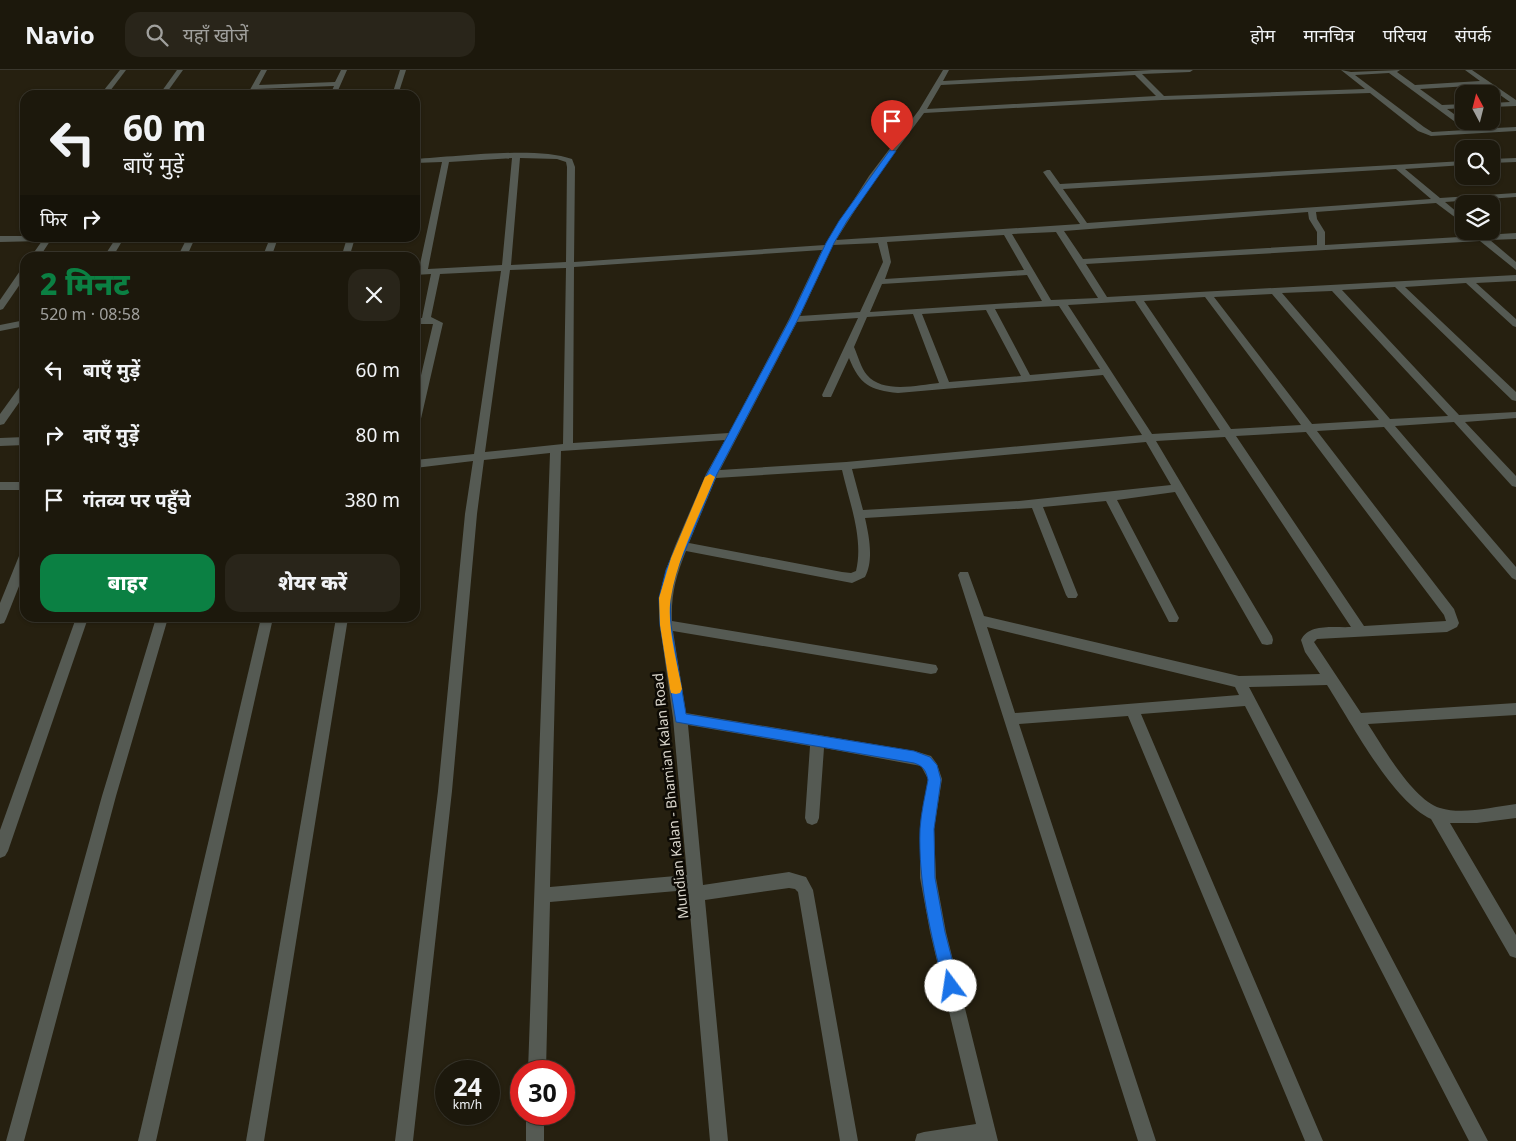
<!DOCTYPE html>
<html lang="hi">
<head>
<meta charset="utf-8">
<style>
  :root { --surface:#1c180c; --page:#29251a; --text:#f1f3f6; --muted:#a0a09d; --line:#3a372d; --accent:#0b8043 }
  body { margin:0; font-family:"Noto Sans","Noto Sans Devanagari",sans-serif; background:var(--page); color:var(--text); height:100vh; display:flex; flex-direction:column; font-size:19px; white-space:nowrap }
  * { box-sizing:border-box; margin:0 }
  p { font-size:16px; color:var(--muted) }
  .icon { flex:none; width:28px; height:28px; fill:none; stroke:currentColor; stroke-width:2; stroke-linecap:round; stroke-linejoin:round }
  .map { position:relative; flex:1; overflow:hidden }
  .sheet { position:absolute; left:20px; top:182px; width:400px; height:370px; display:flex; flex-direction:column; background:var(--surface); border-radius:15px; box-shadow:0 1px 4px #0004,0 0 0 1px var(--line) }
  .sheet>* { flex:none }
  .guide { position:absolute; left:20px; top:20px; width:400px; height:152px; border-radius:15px; box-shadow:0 1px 4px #0004,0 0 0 1px var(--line); background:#1c180c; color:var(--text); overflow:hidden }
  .needle { width:32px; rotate:353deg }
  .fabs { position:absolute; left:1455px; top:15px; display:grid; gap:10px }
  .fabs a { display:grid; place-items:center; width:45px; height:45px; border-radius:10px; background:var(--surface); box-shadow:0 1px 4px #0004,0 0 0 1px var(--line); font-size:25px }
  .speed { position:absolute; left:435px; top:990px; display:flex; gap:10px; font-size:25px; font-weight:700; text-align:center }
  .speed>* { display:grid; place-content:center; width:65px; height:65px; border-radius:50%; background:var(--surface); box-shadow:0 1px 4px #0004,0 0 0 1px var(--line); line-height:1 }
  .speed small { font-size:12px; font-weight:400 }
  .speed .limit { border:8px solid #d22; background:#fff; color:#111 }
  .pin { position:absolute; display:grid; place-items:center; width:42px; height:42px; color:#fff; margin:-51px -21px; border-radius:50% 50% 50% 0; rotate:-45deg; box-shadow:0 0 5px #0007 }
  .pin .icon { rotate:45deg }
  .me { position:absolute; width:55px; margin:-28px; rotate:346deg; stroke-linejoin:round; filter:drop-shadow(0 0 4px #0008) }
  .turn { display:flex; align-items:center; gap:18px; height:105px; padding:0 20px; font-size:22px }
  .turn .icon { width:65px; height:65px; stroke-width:2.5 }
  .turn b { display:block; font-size:35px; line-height:42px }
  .then { display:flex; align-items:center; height:48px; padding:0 20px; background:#0003; gap:10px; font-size:19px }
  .round { display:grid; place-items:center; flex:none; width:52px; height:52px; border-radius:15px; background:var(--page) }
  .summary { display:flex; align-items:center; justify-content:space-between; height:85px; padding:0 20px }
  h1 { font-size:30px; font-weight:800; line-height:38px; color:var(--accent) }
  .action { display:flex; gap:10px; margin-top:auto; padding:10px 20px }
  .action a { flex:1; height:58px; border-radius:15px; background:var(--accent); color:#fff; font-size:20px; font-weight:800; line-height:58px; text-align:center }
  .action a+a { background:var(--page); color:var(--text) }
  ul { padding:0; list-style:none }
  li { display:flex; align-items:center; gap:15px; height:65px; padding:0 20px }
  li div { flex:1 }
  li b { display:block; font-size:19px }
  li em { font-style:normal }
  header { display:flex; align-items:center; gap:30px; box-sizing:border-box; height:70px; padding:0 25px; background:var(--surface); border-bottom:1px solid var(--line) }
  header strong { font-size:24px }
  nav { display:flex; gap:28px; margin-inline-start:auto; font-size:18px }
  .search { width:350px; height:45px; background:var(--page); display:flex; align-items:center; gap:12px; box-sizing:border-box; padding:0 18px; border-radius:15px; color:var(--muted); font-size:19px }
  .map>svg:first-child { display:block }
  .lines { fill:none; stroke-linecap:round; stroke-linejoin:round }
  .minor { fill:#555a53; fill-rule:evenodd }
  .route { fill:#1a73e8; stroke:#114b97 }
  .slow { fill:#f59e0b }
  .labels { text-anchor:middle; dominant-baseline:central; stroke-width:5; stroke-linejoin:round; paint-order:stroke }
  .street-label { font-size:14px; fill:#d9d5cb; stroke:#0d0a04 }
</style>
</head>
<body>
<header>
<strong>Navio</strong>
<div class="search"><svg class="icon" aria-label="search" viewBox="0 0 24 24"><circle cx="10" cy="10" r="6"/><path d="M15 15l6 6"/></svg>यहाँ खोजें</div>
<nav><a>होम</a><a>मानचित्र</a><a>परिचय</a><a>संपर्क</a></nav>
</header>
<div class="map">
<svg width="1516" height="1071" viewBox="0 0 1516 1071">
  <rect width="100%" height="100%" fill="#262010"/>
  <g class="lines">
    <g class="minor">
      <polygon points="120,0 126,0 107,25 100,25"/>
      <polygon points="177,0 183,0 165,25 159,25"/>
      <polygon points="261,0 267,0 259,15 335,12 341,0 347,0 336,25 330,25 334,16 257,19 253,25 247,25"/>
      <polygon points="400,0 406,0 398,25 392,25"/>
      <path d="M943,0H949L943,11L1152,0H1193L1190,2L1142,4L1164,26L1365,19L1341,0L1351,2L1400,0L1397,2L1415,15L1480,11L1465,0H1472L1516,30V36L1491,37V33L1510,32L1486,15L1420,19L1442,35L1464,34V38L1447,39L1475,59L1516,57V61L1431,66L1418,61L1370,23L1162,30L924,43L875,109L836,170L1080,154L1043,102L1047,100H1050L1060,114L1464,91V95L1405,99L1440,128L1516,123V127L1445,132L1464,148V154L1436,133L1316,142L1317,149L1325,162V175L1476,166L1480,163L1484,165L1516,163V169L1490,170L1516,192V200L1480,171L1086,194L1107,227L1516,205V211L1476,213L1516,249V257L1513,256L1466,213L1405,217L1516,322V331L1512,330L1395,217L1342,220L1459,345L1516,342V348L1465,352L1516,406V417L1512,416L1454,352L1395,356L1516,497V510L1512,508L1384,357L1317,361L1454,539L1459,553L1457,557L1447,562L1317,569L1314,572L1361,643L1516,633V645L1368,654C1383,677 1413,730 1440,738C1463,745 1492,737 1516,734V748L1477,753H1450L1516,865V888L1510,886L1431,749C1392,731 1351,652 1327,615L1249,617L1488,1071H1469L1245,636L1141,644L1323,1071H1305L1128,646L1019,654L1156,1071H1138L958,505L960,502H968L984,546L1239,606L1320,604L1305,582L1301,570C1309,553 1335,558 1351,557L1225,367L1156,371L1272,566L1273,570L1272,574L1267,575L1262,574L1175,422L1117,430L1179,548L1177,552H1169L1106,431L1043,437L1078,525L1076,528H1068L1066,525L1032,438L865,448C869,466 874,490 865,507L852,513L686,481C676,506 671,524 672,551L936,595L938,599L936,603L931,604L673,561L686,643L915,681L931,686L937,694L942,709L934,759L936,808L946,862L998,1071H915L917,1064L924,1062L976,1054L930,862L920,808V759L928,709L921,696L824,678L819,748L817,753L812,755L807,753L805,748L810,676L688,655L703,815L789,802L806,807L813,820L858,1071H840L798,822L795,819L789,818L705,830L728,1071H710L688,820L550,832L546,1001H528L550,383L484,390L477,444L452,721L413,1071H395L438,721L465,444L473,391L415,398V390L474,384L501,201L440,204L431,247L443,253L420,353L415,356V331L433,254H415V248H422L431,204L415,205V199H419L442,92L415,93V89C456,87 535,76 572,89L575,97L574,192L825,175L869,106L919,40ZM1389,3L1466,60L1432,62L1424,57L1355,5ZM1135,5L1156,26L927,39L941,15ZM512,88L502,195L428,199L449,92ZM520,88L557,89L566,92L567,97L566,192L511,195ZM1396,99L1431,129L1087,153L1063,119ZM1308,142L1309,149L1317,162V175L1083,189L1064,161ZM1056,162L1098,228L1051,230L1012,164ZM1004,165L1024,200L885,209L891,192L887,172ZM878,173L883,192L860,242L800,246L833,175ZM822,180L789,249L729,363L573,373L574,197ZM566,198L563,374L485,382L510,200ZM1027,205L1042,231L870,242L882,214ZM1332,221L1448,346L1390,349L1282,223ZM1272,224L1379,350L1312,354L1214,227ZM1205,227L1301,355L1231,359L1144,231ZM1135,231L1220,360L1152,364L1068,235ZM1059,236L1100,299L1030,305L995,239ZM986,240L1021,306L949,312L922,244ZM913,244L939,313C918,315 883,324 867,305C861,298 858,286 854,277L867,247ZM858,248L822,325L823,327H831L849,288C860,315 870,320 898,323L1103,305L1142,365L846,392L720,400L797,252ZM1306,362L1444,545L1446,551L1364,556L1236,366ZM725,370L706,404L675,476L666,500L659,528L660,555L673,648L687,805L550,817L561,381ZM1146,372L1171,415L1019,431L863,440L852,399ZM842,400C849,431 864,469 856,501L851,503L842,502L689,473L716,408ZM987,557L1235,617L1239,625L1015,643Z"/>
      <polygon points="1516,88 1516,92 1491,93 1491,89"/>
      <polygon points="0,166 25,166 25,168 52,168 39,188 30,188 42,171 0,172"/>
      <polygon points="116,168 124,168 112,188 103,188"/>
      <polygon points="187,168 195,168 186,188 177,188"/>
      <polygon points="270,168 278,168 271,188 262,188"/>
      <polygon points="347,168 355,168 349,188 341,188"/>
      <polygon points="25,197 25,207 3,239 0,240 0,230 22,198"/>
      <polygon points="25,250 25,256 0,261 0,255"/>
      <polygon points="25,314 25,324 4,354 0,355 0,344 21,315"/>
      <polygon points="25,367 25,375 0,376 0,368"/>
      <rect x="0" y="412" width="25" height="8"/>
      <polygon points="25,481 25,501 6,549 4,553 0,554 0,533 19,486"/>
      <polygon points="76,548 88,548 8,781 5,786 0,788 0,760"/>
      <polygon points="156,548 168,548 116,726 24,1071 6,1071 102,726"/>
      <polygon points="261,548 273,548 156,1071 138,1071"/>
      <polygon points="336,548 348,548 264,1071 246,1071"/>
      <rect x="526" y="1044" width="18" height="27"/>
    </g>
  </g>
  <path class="route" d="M890,80L896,81L847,151L834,173L798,249L717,404L677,500L670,528L671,555L686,644L914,681L930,687L937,695L941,710L934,759L935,808L945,862L959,916L957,922L951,924L946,922L944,916C931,865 918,813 920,759C921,743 925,726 928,710C926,700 923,696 914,693L676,652L660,555L659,528L666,500L707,404L790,249L826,173L839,151Z"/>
  <path class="slow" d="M710,404L715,407C699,446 678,486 671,527C666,553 677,592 682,619L680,623L676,624L671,623L670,619L660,555L659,528L671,488L705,407Z"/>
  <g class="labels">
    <g class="street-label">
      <text transform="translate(670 726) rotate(-96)">Mundian Kalan - Bhamian Kalan Road</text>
    </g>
  </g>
</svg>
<div class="fabs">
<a><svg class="needle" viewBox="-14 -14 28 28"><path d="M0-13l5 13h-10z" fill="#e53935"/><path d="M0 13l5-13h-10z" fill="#a0a09d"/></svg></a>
<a><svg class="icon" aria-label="search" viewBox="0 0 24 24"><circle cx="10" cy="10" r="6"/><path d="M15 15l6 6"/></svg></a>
<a><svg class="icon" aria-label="layers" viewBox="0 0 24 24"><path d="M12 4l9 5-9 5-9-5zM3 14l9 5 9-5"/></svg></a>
</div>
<div class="speed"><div>24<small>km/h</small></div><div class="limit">30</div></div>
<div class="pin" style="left:892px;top:81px;background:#d93025"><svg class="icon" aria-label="arrive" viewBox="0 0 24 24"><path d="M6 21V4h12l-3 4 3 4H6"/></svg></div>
<svg class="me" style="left:951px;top:916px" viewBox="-20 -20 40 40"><circle r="19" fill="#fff"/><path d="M0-13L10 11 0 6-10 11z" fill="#1a73e8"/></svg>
<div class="guide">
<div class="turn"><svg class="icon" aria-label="left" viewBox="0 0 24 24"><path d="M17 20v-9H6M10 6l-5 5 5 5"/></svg><div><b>60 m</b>बाएँ मुड़ें</div></div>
<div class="then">फिर<svg class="icon" aria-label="right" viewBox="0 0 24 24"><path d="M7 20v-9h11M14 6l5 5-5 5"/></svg></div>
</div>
<section class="sheet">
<div class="summary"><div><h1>2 मिनट</h1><p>520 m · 08:58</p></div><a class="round"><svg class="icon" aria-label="close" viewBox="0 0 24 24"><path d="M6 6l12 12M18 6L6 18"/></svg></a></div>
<ul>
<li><svg class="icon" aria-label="left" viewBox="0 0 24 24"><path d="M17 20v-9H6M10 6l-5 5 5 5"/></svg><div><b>बाएँ मुड़ें</b></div><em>60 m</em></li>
<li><svg class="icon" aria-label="right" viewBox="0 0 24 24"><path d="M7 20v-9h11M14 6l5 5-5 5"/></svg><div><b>दाएँ मुड़ें</b></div><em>80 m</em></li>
<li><svg class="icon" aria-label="arrive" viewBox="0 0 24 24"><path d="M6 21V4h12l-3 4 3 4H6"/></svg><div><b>गंतव्य पर पहुँचे</b></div><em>380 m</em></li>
</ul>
<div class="action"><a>बाहर</a><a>शेयर करें</a></div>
</section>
</div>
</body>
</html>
